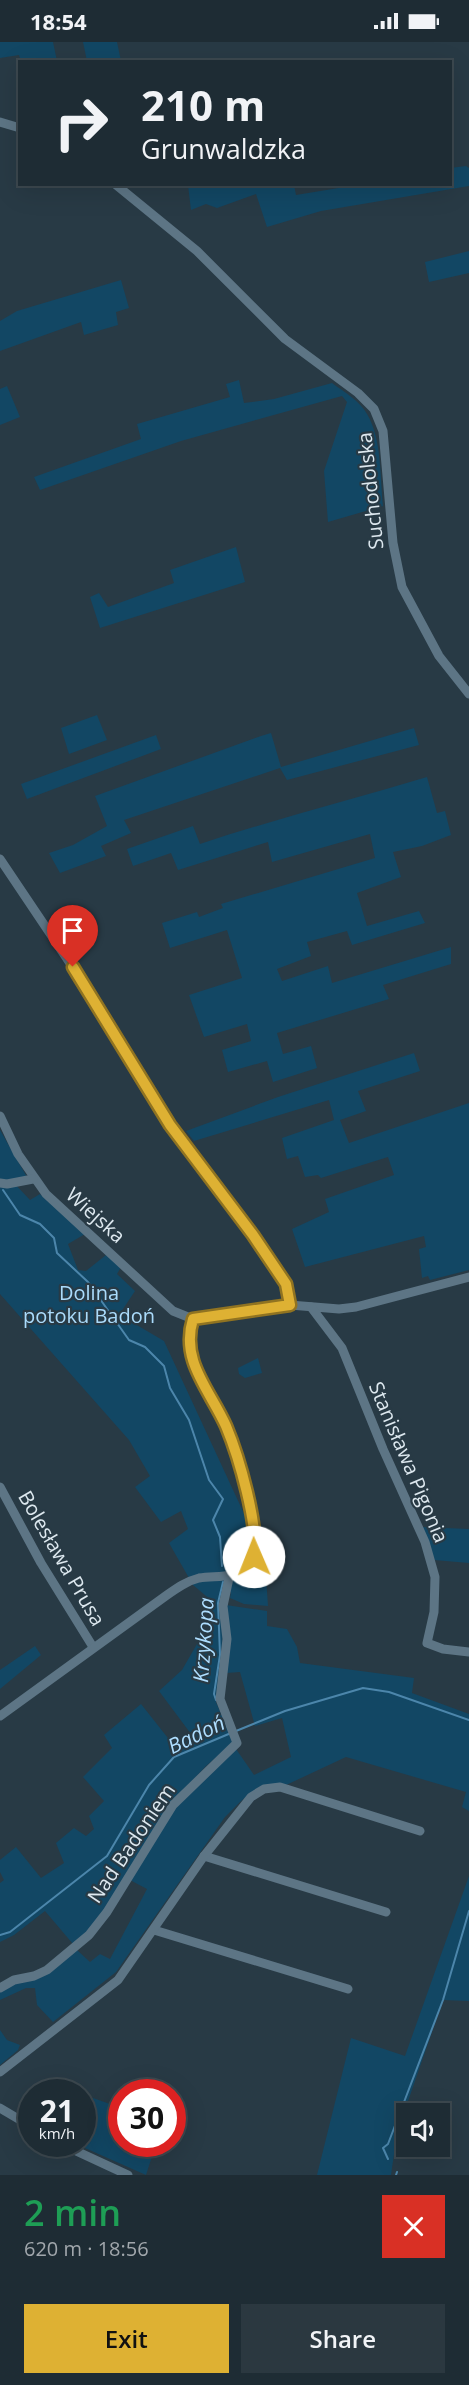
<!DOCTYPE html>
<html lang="en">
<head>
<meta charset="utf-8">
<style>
  :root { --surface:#1e2c34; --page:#2b3840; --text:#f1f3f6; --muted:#a1a7ac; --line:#3c484f; --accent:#deb133 }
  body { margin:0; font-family:"Open Sans",sans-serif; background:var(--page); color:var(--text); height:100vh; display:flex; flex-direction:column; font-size:22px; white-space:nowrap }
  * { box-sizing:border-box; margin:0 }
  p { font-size:20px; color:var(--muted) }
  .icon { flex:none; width:33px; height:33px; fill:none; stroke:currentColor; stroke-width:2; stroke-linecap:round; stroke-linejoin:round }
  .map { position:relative; height:2133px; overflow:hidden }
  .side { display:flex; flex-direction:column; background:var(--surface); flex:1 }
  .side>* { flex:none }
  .hud { position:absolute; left:18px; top:18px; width:434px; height:126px; border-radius:0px; box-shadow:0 6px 24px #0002,0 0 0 2px var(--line); background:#1e2c34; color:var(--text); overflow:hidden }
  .buttons { position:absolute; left:396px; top:2061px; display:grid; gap:12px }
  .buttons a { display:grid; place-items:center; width:54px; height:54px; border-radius:0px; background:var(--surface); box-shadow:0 6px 24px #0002,0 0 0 2px var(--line); font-size:30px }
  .speed { position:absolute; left:18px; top:2037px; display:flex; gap:12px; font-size:30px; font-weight:700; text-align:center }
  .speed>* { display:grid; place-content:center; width:78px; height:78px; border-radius:50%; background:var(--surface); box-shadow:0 6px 24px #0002,0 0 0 2px var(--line); line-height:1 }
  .speed small { font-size:15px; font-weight:400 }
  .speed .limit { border:9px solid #d22; background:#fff; color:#111 }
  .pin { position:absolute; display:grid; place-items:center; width:51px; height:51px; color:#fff; margin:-62px -26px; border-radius:50% 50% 50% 0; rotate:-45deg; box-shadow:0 0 6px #0007 }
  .pin .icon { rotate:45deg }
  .me { position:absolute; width:66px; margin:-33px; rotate:359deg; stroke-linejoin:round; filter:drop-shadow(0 0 4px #0008) }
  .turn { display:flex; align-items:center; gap:21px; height:126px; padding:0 24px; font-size:27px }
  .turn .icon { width:78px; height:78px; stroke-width:2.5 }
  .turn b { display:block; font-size:42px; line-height:51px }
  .round { display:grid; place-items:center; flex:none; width:63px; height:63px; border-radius:0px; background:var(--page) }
  .overview { display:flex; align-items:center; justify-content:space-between; height:102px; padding:0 24px }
  h1 { font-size:36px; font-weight:600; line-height:45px; color:#1e9e55 }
  .cta { display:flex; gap:12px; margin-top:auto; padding:12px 24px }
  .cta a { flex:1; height:69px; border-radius:0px; background:var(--accent); color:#111; font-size:24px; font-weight:600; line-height:69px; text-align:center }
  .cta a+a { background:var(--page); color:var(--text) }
  .status { display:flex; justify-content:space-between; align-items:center; height:42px; padding:0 30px; background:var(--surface); direction:ltr }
  .status svg { height:16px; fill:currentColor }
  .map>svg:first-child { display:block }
  .green { fill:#124764 }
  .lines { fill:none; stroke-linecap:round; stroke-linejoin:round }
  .stream { stroke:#4c86ab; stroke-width:2 }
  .minor { stroke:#5d7585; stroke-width:9 }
  .route-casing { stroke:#907321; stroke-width:15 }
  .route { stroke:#deb133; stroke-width:10 }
  .labels { text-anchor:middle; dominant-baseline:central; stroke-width:4.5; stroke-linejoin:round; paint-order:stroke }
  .street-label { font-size:20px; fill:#dde8ef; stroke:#283a45 }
  .park-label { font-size:20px; fill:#aadbfb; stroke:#283a45 }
  .water-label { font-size:21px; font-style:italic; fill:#aedeff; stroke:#283a45 }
</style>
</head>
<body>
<div class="status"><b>18:54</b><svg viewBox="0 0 49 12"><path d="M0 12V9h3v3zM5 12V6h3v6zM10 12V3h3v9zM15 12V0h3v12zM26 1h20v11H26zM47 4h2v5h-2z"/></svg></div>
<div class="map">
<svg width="469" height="2133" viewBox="0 0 469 2133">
  <rect width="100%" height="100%" fill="#283a45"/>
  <g class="green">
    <polygon points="0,0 53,0 57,19 21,19 19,13 0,16"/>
    <polygon points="83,0 117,0 121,19 87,19"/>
    <polygon points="466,124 469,126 469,144 321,169 267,185 256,152 217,166 206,162 191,168 188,143 294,143 296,153 357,143 450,142 450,126"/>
    <polygon points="469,209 469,231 429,240 425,220"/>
    <polygon points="121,238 129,266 116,270 118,283 84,293 81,280 0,309 0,279 17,269"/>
    <path d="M239,338L244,361L274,357L332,341C344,350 360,359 367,372C382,397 380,436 383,464L328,480L324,429L347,360L342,354L181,399L40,448L34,435L141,397L137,382L230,355L226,342Z"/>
    <polygon points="7,344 20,375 0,383 0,347"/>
    <polygon points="236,505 245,540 100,586 90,555 99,551 108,565 174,541 170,528"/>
    <polygon points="97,673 107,698 69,712 61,686"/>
    <polygon points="414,686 419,703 287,738 280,726 124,778 131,791 101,804 106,814 60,831 49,811 73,803 107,784 95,754 261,694 271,691 281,725"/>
    <polygon points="156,693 161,707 27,757 21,742"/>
    <path d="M427,735L437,771L445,769L451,793L422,804L393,810L401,835L357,851L367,884L419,869L425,881L352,903L347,889L307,900L311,914L277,927L282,939L328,924L332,941L451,905V922L383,943L389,957L277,991L283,1012L311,1004L317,1026L273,1040L267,1019L228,1030L222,1008L251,999L247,982L204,995L189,953L242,936L227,888L170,906L162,881L197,870L199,875L223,866L221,862L375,816L370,792L272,820L268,800L178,828L171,811L133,824L127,807L193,784L200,802C275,777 351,758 427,735Z"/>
    <polygon points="414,1011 420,1029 358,1049 366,1069 340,1078 349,1101 469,1061 469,1228 430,1238 428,1234 422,1236 419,1207 426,1205 424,1194 305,1225 292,1187 329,1170 325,1157 394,1133 388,1115 321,1136 318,1133 305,1135 298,1114 287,1117 282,1096 334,1078 329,1058 194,1099 186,1089 278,1055"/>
    <polygon points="0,1088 27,1135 13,1140 30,1158 40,1152 85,1192 68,1202 78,1228 86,1229 106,1213 121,1225 117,1232 135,1249 121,1270 130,1279 164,1299 272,1532 266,1535 268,1564 244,1562 230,1556 231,1550 220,1555 223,1594 216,1660 233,1699 231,1703 206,1724 177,1755 109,1863 77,1901 73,1902 45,1869 14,1893 0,1900 0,1841 4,1838 0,1830 0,1818 16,1805 41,1836 64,1821 56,1801 74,1786 86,1794 94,1787 89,1774 104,1759 83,1735 112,1706 104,1693 141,1662 175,1705 194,1696 159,1649 182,1628 197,1602 211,1591 212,1559 193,1543 169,1501 188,1487 181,1469 161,1480 135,1445 150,1434 129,1398 0,1252"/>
    <polygon points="258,1316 262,1331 245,1336 239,1332 238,1326"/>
    <polygon points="422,1485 469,1487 469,1521 434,1518"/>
    <polygon points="226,1563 267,1569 267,1584 287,1587 297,1605 300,1621 414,1636 412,1651 469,1672 469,1769 462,1765 466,1750 346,1715 284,1744 251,1751 240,1760 225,1775 116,1930 53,1980 37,1963 35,1946 26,1946 0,1958 0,1949 77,1908 90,1920 100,1912 110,1917 147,1847 130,1838 170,1771 236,1707 254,1733 291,1715 282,1676 255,1684 240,1630 226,1631"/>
    <polygon points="35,1604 41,1613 0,1647 0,1628"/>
    <polygon points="469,1834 469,1959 443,1958 397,2091 391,2133 317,2133 351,1996 405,2014"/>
    <polygon points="0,1988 7,1998 20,2003 18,2008 0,2023"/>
    <polygon points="93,2056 121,2066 122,2102 156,2102 146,2133 76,2102 82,2102 83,2071"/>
  </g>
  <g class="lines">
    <g class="stream">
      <polyline points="3,1148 20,1173 40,1182 54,1196 57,1211 88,1240 129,1298 145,1305 164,1324 170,1346 189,1378 209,1438 223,1457 213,1478 220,1495 222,1524"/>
      <polyline points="216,1658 214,1652 220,1613 218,1561 223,1540"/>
      <polyline points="236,1689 285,1669 363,1646 389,1650 469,1678"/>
      <polyline points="0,1893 10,1890 107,1814 149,1743 174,1715 231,1691"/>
      <polyline points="388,2117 383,2106 388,2102 443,1958 469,1869"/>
      <polyline points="396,2133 397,2130"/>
    </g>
    <g class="minor">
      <polyline points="0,80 20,86"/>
      <polyline points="115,142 197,209 285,297 358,351 374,367 383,389 393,501 402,545 439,614 469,652"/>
      <polyline points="0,817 92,954 170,1083 253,1193 286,1243 290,1263"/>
      <polyline points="0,1074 18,1112 46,1152 173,1269 193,1277 290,1263 339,1267 356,1265 469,1235"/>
      <polyline points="0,1141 7,1142 33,1137"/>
      <polyline points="311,1265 342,1306 383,1407 425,1500 435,1535 434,1570 427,1601 443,1607 469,1610"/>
      <polyline points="0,1445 41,1521 93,1605"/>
      <path d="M0,1674L167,1553C177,1546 187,1539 199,1536C217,1533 232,1538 247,1524C253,1519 255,1512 256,1504C258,1479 236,1406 225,1383C208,1348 181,1318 193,1277"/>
      <polyline points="204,1814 386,1870"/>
      <polyline points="154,1888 348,1947"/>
      <polyline points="0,1946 14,1938 34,1934 47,1928 89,1893 107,1870 173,1763 237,1701 220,1657 227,1597 223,1564 229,1536"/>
      <polyline points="0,2030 118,1938 204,1814 251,1755 264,1747 280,1745 420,1789"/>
      <polyline points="0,2066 32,2085"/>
      <polyline points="61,2102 128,2133"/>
    </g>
  </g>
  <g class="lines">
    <g class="route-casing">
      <path id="route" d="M73,925L170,1083L253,1193L286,1242L290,1263L193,1277C180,1319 210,1348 226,1384C239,1415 259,1484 254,1515"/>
    </g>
    <use href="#route" class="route"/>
  </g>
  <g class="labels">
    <g class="street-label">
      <text transform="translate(370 449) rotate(-96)">Suchodolska</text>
      <text transform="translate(96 1173) rotate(42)">Wiejska</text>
      <text transform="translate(409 1420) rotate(67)">Stanisława Pigonia</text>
      <text transform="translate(62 1516) rotate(60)">Bolesława Prusa</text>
      <text transform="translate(131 1801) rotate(-56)">Nad Badoniem</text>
    </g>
    <g class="park-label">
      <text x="89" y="1250">Dolina<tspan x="89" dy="23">potoku Badoń</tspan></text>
    </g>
    <g class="water-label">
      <text transform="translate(203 1598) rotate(-86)">Krzykopa</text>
      <text transform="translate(196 1692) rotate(-26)">Badoń</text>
    </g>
  </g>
</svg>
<div class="buttons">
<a><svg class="icon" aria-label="sound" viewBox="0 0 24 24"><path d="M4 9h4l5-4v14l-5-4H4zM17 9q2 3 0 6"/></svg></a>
</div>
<div class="speed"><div>21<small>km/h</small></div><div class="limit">30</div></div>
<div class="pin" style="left:73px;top:925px;background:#d93025"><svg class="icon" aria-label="arrive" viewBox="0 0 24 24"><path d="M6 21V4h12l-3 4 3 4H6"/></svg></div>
<svg class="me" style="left:254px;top:1515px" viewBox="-20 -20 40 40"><circle r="19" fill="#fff"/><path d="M0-13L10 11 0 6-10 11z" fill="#deb133"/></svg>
<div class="hud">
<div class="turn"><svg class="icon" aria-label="right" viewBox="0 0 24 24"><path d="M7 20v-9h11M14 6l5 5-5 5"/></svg><div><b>210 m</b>Grunwaldzka</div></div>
</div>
</div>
<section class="side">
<div class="overview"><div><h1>2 min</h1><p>620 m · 18:56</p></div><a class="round" style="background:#d93025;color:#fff"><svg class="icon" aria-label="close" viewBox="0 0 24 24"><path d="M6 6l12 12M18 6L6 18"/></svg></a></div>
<div class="cta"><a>Exit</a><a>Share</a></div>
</section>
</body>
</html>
